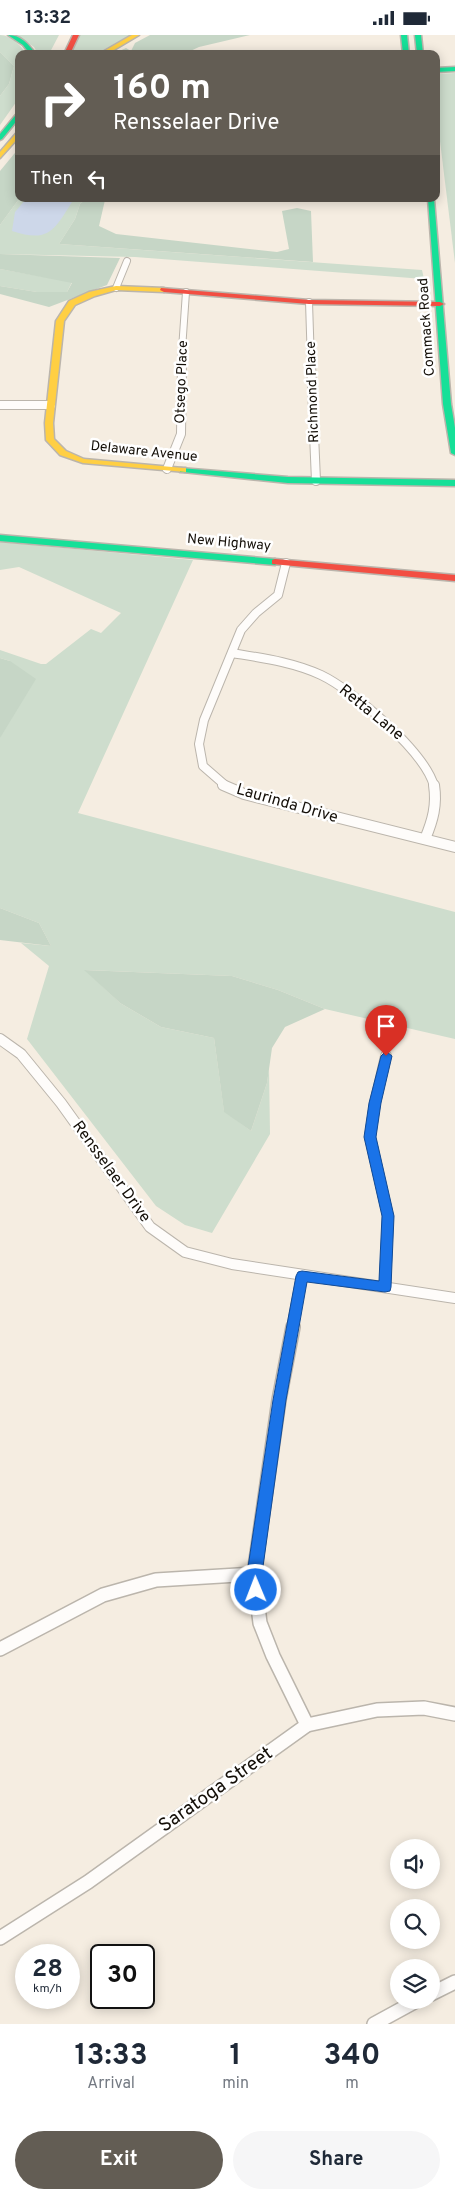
<!DOCTYPE html>
<html lang="en">
<head>
<meta charset="utf-8">
<style>
  :root { --surface:#fff; --page:#f6f6f7; --text:#1f2937; --muted:#747a83; --accent:#635d54 }
  body { margin:0; font-family:Overpass,sans-serif; background:var(--page); color:var(--text); height:100vh; display:flex; flex-direction:column; font-size:19px; white-space:nowrap }
  * { box-sizing:border-box; margin:0 }
  p { font-size:16px; color:var(--muted) }
  .icon { flex:none; width:28px; height:28px; fill:none; stroke:currentColor; stroke-width:2; stroke-linecap:round; stroke-linejoin:round }
  .map { position:relative; height:1989px; overflow:hidden }
  .side { display:flex; flex-direction:column; background:var(--surface); flex:1 }
  .side>* { flex:none }
  .hud { position:absolute; left:15px; top:15px; width:425px; height:152px; border-radius:10px; box-shadow:0 2px 12px #0003; background:#635d54; color:#fff; overflow:hidden }
  .fabs { position:absolute; left:390px; top:1804px; display:grid; gap:10px }
  .fabs a { display:grid; place-items:center; width:50px; height:50px; border-radius:50%; background:var(--surface); box-shadow:0 2px 12px #0003; font-size:25px }
  .speed { position:absolute; left:15px; top:1909px; display:flex; gap:10px; font-size:25px; font-weight:700; text-align:center }
  .speed>* { display:grid; place-content:center; width:65px; height:65px; border-radius:50%; background:var(--surface); box-shadow:0 2px 12px #0003; line-height:1 }
  .speed small { font-size:12px; font-weight:400 }
  .speed .limit { border:2px solid #111; border-radius:8px; background:#fff; color:#111 }
  .pin { position:absolute; display:grid; place-items:center; width:42px; height:42px; color:#fff; margin:-51px -21px; border-radius:50% 50% 50% 0; rotate:-45deg; box-shadow:0 0 5px #0007 }
  .pin .icon { rotate:45deg }
  .me { position:absolute; width:55px; margin:-28px; rotate:359deg; stroke-linejoin:round; filter:drop-shadow(0 0 4px #0008) }
  .turn { display:flex; align-items:center; gap:18px; height:105px; padding:0 15px; font-size:22px }
  .turn .icon { width:65px; height:65px; stroke-width:2.5 }
  .turn b { display:block; font-size:35px; line-height:42px }
  .then { display:flex; align-items:center; height:48px; padding:0 15px; background:#0003; gap:10px; font-size:19px }
  .eta { display:flex; justify-content:space-evenly; align-items:center; height:85px; text-align:center }
  .eta b { font-size:30px; font-weight:700; line-height:35px }
  .button { display:flex; gap:10px; margin-top:auto; padding:10px 15px }
  .button a { flex:1; height:58px; border-radius:30px; background:var(--accent); color:#fff; font-size:20px; font-weight:700; line-height:58px; text-align:center }
  .button a+a { background:var(--page); color:var(--text) }
  .status { display:flex; justify-content:space-between; align-items:center; height:35px; padding:0 25px; background:var(--surface); direction:ltr }
  .status svg { height:14px; fill:currentColor }
  .map>svg:first-child { display:block }
  .green { fill:#ceddcd }
  .forest { fill:#c6d6c6 }
  .water { fill:#cdd7e9 }
  .lines { fill:none; stroke-linecap:round; stroke-linejoin:round }
  .street-far3-casing { stroke:#bbb5ac; stroke-width:8 }
  .street-far2-casing { stroke:#bbb5ac; stroke-width:10 }
  .street-far1-casing { stroke:#bbb5ac; stroke-width:12 }
  .street-casing { stroke:#bbb5ac; stroke-width:16 }
  .fast-casing { stroke:#bbb5ac; stroke-width:3 }
  .slow-casing { stroke:#bbb5ac; stroke-width:3 }
  .jam-casing { stroke:#bbb5ac; stroke-width:3 }
  .street-far3 { stroke:#fefcfa; stroke-width:6 }
  .street-far2 { stroke:#fefcfa; stroke-width:8 }
  .street-far1 { stroke:#fefcfa; stroke-width:10 }
  .street { stroke:#fefcfa; stroke-width:13 }
  .fast { fill:#16e098; fill-rule:evenodd }
  .slow { fill:#ffcf43; fill-rule:evenodd }
  .jam { fill:#f24e42; fill-rule:evenodd }
  .route { fill:#1a73e8; stroke:#114b97 }
  .labels { text-anchor:middle; dominant-baseline:central; stroke-width:5; stroke-linejoin:round; paint-order:stroke }
  .far-street-label { font-size:14px; fill:#140f08; stroke:#fff }
  .street-label { font-size:16px; fill:#140f08; stroke:#fff }
  .near-street-label { font-size:19px; fill:#140f08; stroke:#fff }
</style>
</head>
<body>
<div class="status"><b>13:32</b><svg viewBox="0 0 49 12"><path d="M0 12V9h3v3zM5 12V6h3v6zM10 12V3h3v9zM15 12V0h3v12zM26 1h20v11H26zM47 4h2v5h-2z"/></svg></div>
<div class="map">
<svg width="455" height="1989" viewBox="0 0 455 1989">
  <rect width="100%" height="100%" fill="#f5ede1"/>
  <g class="green">
    <path d="M0,0C11,0 21,11 27,19H19V63L0,90V61L9,49L14,31L0,17Z"/>
    <polygon points="16,0 59,0 49,19 38,19 34,12"/>
    <polygon points="79,0 130,0 96,19 70,19"/>
    <polygon points="455,38 455,228 436,74 436,39"/>
    <polygon points="19,164 86,164 80,169 75,184 59,209 422,235 424,244 135,222 0,219 0,190"/>
    <polygon points="0,234 72,247 67,257 37,257 0,251"/>
    <polygon points="0,507 193,525 78,778 455,877 455,1004 325,974 278,955 232,941 85,935 120,968 161,992 214,1003 224,1076 251,1096 267,1048 269,1033 270,1099 212,1198 185,1190 156,1171 27,1004 49,931 21,908 51,911 39,888 0,873 0,703 10,626 0,623 0,615 41,629 46,629 91,594 101,598 121,578 19,532 0,535"/>
  </g>
  <g class="forest">
    <polygon points="150,0 250,0 199,12 184,19 113,19 126,13 131,16 135,8"/>
    <polygon points="0,17 14,31 9,49 0,61"/>
    <polygon points="19,113 19,164 0,190 0,136"/>
    <polygon points="86,164 105,165 99,191 116,199 277,217 289,214 282,176 297,173 311,176 313,227 59,209 75,184 80,169"/>
    <polygon points="0,219 120,223 107,250 49,272 0,259 0,251 37,257 67,257 72,248 0,234"/>
    <polygon points="0,623 10,626 36,644 0,703"/>
    <polygon points="0,873 39,888 51,911 0,905"/>
    <polygon points="84,935 232,941 278,955 325,974 285,992 272,1013 267,1048 251,1096 224,1077 214,1003 161,992 120,968"/>
  </g>
  <path class="water" d="M26,164H74C55,193 51,209 12,196L15,177Z"/>
  <g class="lines">
    <g class="street-far3-casing">
      <g id="street-far3">
        <polyline points="116,253 127,226"/>
        <polyline points="309,267 311,329"/>
        <polyline points="181,329 186,257"/>
      </g>
    </g>
    <g class="street-far2-casing">
      <g id="street-far2">
        <polyline points="311,328 316,446"/>
        <polyline points="0,370 51,370"/>
        <polyline points="167,434 181,399 182,328"/>
        <path d="M232,618C262,623 293,627 321,640C353,655 425,717 434,751"/>
        <polyline points="226,751 203,731 199,709 204,685 241,595 256,578 278,560 286,528"/>
      </g>
    </g>
    <g class="street-far1-casing">
      <g id="street-far1">
        <polyline points="223,750 244,759 455,812"/>
        <path d="M425,804C433,785 437,770 434,750"/>
        <polyline points="0,1004 21,1019 61,1068 150,1192 185,1217 232,1229 455,1263"/>
        <polyline points="385,1252 388,1181 370,1102 375,1068 386,1021"/>
        <polyline points="292,1293 302,1241"/>
      </g>
    </g>
    <g class="street-casing">
      <g id="street">
        <polyline points="293,1292 279,1365 254,1539 260,1588 273,1621 307,1690"/>
        <polyline points="0,1614 103,1560 156,1545 254,1539"/>
        <polyline points="0,1903 88,1847 307,1690 377,1675 424,1673 455,1679"/>
        <polyline points="431,1959 455,1947"/>
        <polyline points="374,1989 418,1965"/>
      </g>
    </g>
    <g class="fast-casing">
      <g id="fast">
        <path d="M8,0C21,0 28,9 36,19H30L23,10Z"/>
        <polygon points="401,0 407,0 409,19 403,19"/>
        <polygon points="415,0 421,0 423,19 417,19"/>
        <polygon points="455,32 455,36 436,37 436,33"/>
        <polygon points="19,76 19,83 2,104 0,105 0,99"/>
        <polygon points="428,164 434,164 451,369 455,393 455,420 451,418 443,369"/>
        <polygon points="180,433 288,442 455,445 455,451 288,448 183,437 180,437"/>
        <polygon points="0,500 275,524 279,527 275,530 0,506"/>
      </g>
    </g>
    <g class="slow-casing">
      <g id="slow">
        <polygon points="132,0 139,0 107,19 99,19"/>
        <polygon points="19,95 19,102 0,123 0,117"/>
        <polygon points="116,251 164,253 168,255 164,257 116,255 95,261 75,270 64,286 53,388 54,404 66,416 84,424 183,433 186,433 186,437 83,428 60,420 46,405 45,388 56,286 69,266 89,257"/>
      </g>
    </g>
    <g class="jam-casing">
      <g id="jam">
        <polygon points="73,0 79,0 70,19 64,19"/>
        <polygon points="161,253 309,265 440,267 444,269 440,271 309,269 164,257 160,255"/>
        <polygon points="275,524 455,540 455,546 272,529 272,525"/>
      </g>
    </g>
    <use href="#street-far3" class="street-far3"/>
    <use href="#street-far2" class="street-far2"/>
    <use href="#street-far1" class="street-far1"/>
    <use href="#street" class="street"/>
    <use href="#fast" class="fast"/>
    <use href="#slow" class="slow"/>
    <use href="#jam" class="jam"/>
  </g>
  <polygon class="route" points="386,1016 392,1021 381,1068 376,1102 394,1181 391,1252 390,1256 385,1257 307,1247 286,1365 262,1539 264,1555 261,1560 256,1562 251,1560 247,1539 273,1365 296,1241 298,1237 302,1236 379,1246 382,1181 364,1102 369,1068 381,1021"/>
  <g class="labels">
    <g class="far-street-label">
      <text transform="translate(427 292) rotate(-94)">Commack Road</text>
      <text transform="translate(182 347) rotate(-88)">Otsego Place</text>
      <text transform="translate(313 357) rotate(-92)">Richmond Place</text>
      <text transform="translate(144 417) rotate(6)">Delaware Avenue</text>
      <text transform="translate(229 508) rotate(5)">New Highway</text>
    </g>
    <g class="street-label">
      <text transform="translate(371 678) rotate(39)">Retta Lane</text>
      <text transform="translate(287 769) rotate(16)">Laurinda Drive</text>
      <text transform="translate(111 1137) rotate(54)">Rensselaer Drive</text>
    </g>
    <g class="near-street-label">
      <text transform="translate(216 1755) rotate(-35)">Saratoga Street</text>
    </g>
  </g>
</svg>
<div class="fabs">
<a><svg class="icon" aria-label="sound" viewBox="0 0 24 24"><path d="M4 9h4l5-4v14l-5-4H4zM17 9q2 3 0 6"/></svg></a>
<a><svg class="icon" aria-label="search" viewBox="0 0 24 24"><circle cx="10" cy="10" r="6"/><path d="M15 15l6 6"/></svg></a>
<a><svg class="icon" aria-label="layers" viewBox="0 0 24 24"><path d="M12 4l9 5-9 5-9-5zM3 14l9 5 9-5"/></svg></a>
</div>
<div class="speed"><div>28<small>km/h</small></div><div class="limit">30</div></div>
<div class="pin" style="left:386px;top:1021px;background:#d93025"><svg class="icon" aria-label="arrive" viewBox="0 0 24 24"><path d="M6 21V4h12l-3 4 3 4H6"/></svg></div>
<svg class="me" style="left:256px;top:1555px" viewBox="-20 -20 40 40"><circle r="17" fill="#1a73e8" stroke="#fff" stroke-width="3"/><path d="M0-11L8 9 0 5-8 9z" fill="#fff"/></svg>
<div class="hud">
<div class="turn"><svg class="icon" aria-label="right" viewBox="0 0 24 24"><path d="M7 20v-9h11M14 6l5 5-5 5"/></svg><div><b>160 m</b>Rensselaer Drive</div></div>
<div class="then">Then<svg class="icon" aria-label="left" viewBox="0 0 24 24"><path d="M17 20v-9H6M10 6l-5 5 5 5"/></svg></div>
</div>
</div>
<section class="side">
<div class="eta">
<div><b>13:33</b><p>Arrival</p></div>
<div><b>1</b><p>min</p></div>
<div><b>340</b><p>m</p></div>
</div>
<div class="button"><a>Exit</a><a>Share</a></div>
</section>
</body>
</html>
